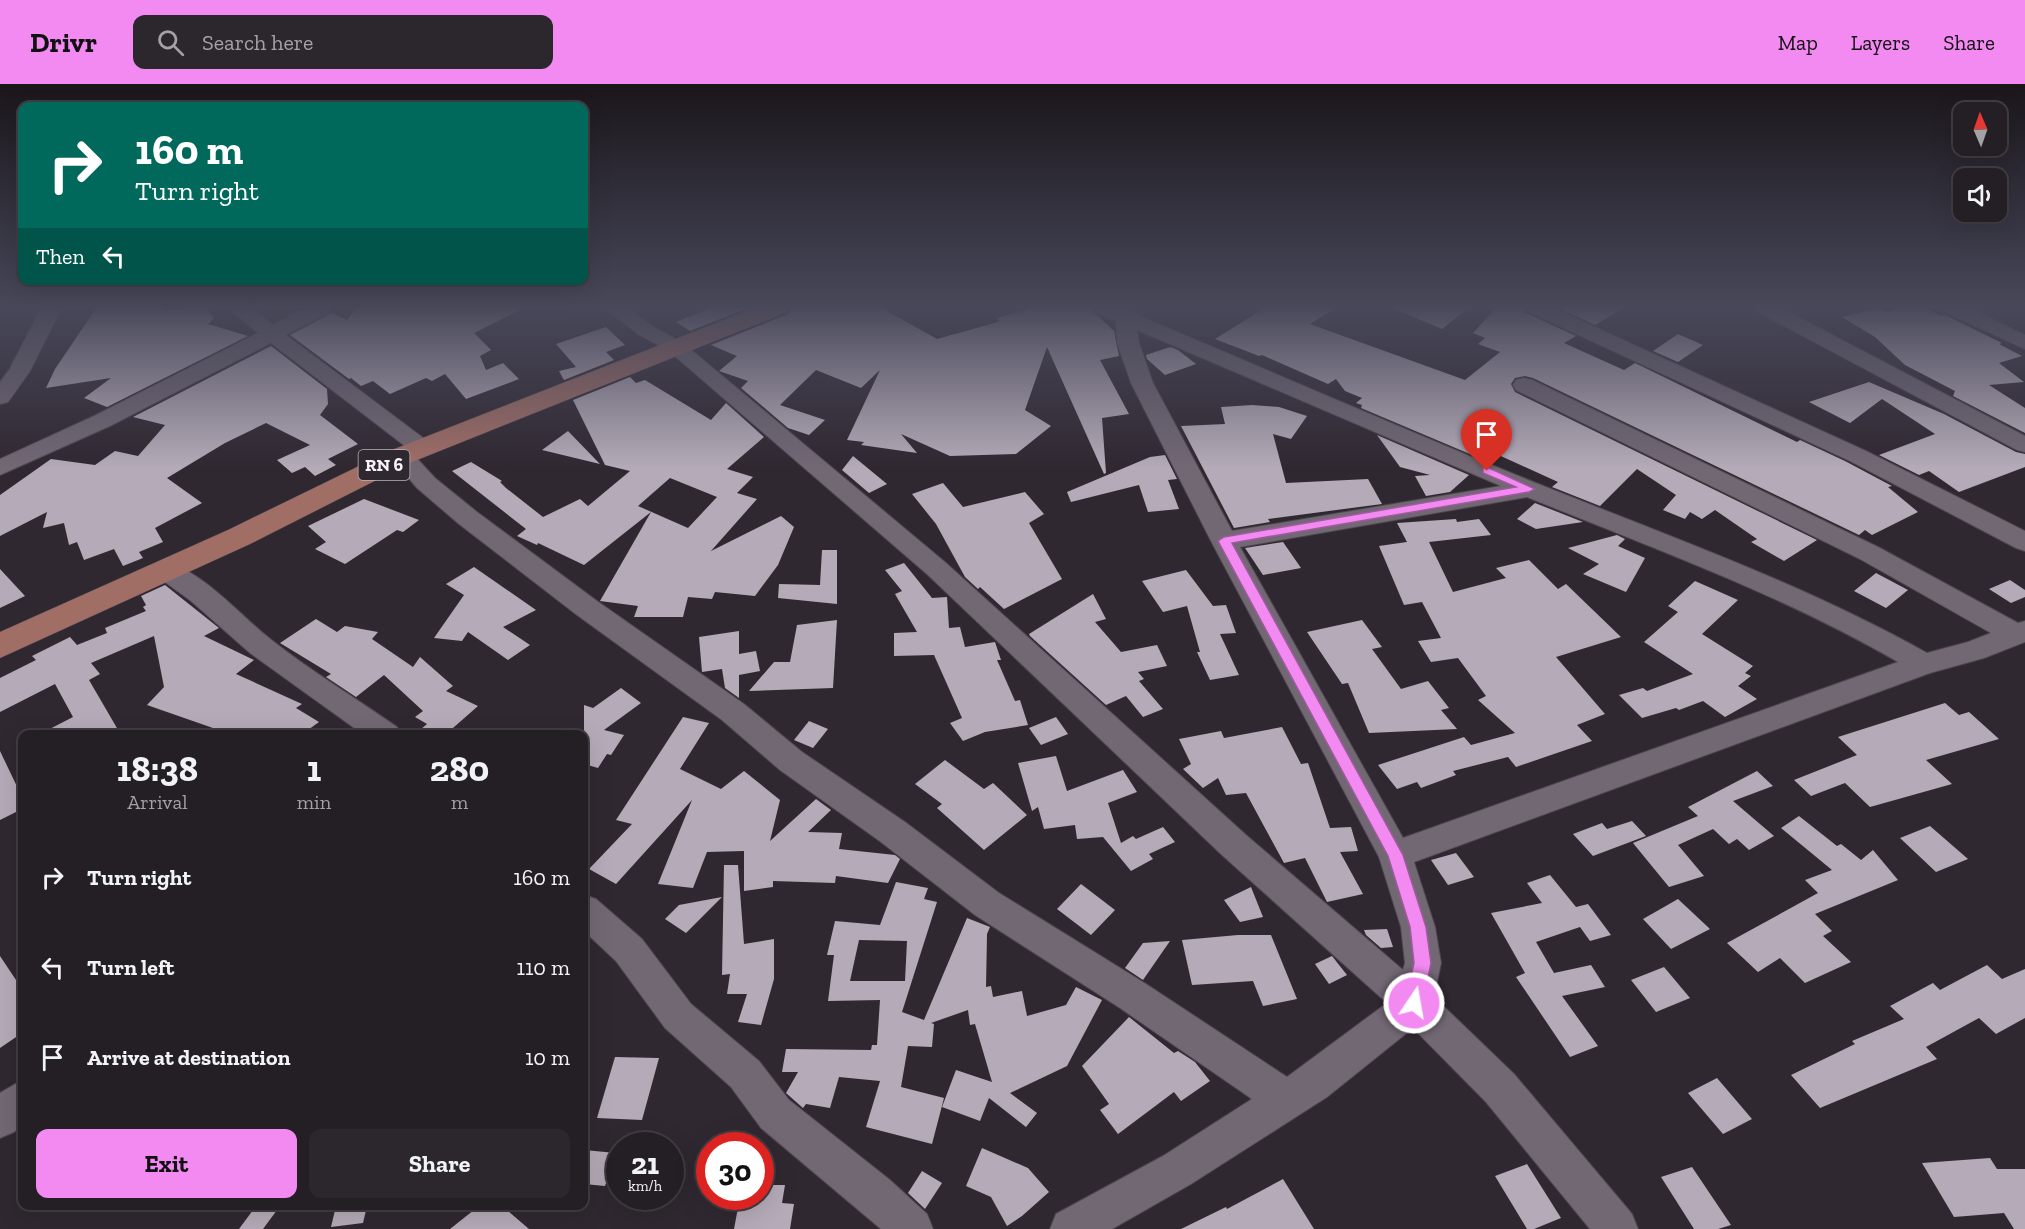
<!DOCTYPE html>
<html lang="en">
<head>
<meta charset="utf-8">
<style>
  :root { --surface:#241e25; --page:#2c272d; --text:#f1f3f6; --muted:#a3a2a7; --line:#413c42; --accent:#f38af1 }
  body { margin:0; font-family:"Zilla Slab",serif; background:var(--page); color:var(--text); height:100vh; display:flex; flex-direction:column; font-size:22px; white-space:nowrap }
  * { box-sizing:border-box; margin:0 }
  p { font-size:20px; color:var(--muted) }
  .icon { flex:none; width:33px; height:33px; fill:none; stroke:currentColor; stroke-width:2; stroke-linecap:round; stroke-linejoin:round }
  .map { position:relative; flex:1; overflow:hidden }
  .details { position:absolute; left:18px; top:646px; width:570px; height:480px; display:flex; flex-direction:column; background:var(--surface); border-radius:12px; box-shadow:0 6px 24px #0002,0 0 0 2px var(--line) }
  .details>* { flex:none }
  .hud { position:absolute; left:18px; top:18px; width:570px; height:183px; border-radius:12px; box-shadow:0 6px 24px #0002,0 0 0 2px var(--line); background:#00695c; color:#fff; overflow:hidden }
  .needle { width:39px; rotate:358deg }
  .fabs { position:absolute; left:1953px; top:18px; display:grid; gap:12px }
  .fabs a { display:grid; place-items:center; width:54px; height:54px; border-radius:12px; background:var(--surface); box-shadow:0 6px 24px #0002,0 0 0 2px var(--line); font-size:30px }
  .speed { position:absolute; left:606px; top:1048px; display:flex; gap:12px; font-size:30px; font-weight:700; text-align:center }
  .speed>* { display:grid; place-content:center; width:78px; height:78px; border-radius:50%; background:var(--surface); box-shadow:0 6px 24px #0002,0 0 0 2px var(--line); line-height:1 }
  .speed small { font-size:15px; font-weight:400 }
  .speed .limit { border:9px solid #d22; background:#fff; color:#111 }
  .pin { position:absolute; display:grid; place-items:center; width:51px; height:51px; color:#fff; margin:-62px -26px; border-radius:50% 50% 50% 0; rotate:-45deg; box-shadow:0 0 6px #0007 }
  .pin .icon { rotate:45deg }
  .me { position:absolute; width:66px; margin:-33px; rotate:12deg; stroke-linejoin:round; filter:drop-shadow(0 0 4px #0008) }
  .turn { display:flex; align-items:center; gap:21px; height:126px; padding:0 18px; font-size:27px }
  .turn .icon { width:78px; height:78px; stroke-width:2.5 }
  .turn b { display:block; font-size:42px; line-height:51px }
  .then { display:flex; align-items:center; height:57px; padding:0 18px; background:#0003; gap:12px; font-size:22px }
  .eta { display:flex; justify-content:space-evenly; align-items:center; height:102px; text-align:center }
  .eta b { font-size:36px; font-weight:700; line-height:42px }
  .action { display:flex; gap:12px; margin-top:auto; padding:12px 18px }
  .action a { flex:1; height:69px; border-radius:12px; background:var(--accent); color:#111; font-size:24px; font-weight:700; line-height:69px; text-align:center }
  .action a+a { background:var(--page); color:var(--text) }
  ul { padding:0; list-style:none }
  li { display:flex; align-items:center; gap:18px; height:90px; padding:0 18px }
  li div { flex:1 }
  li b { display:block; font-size:22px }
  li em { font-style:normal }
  header { display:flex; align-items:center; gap:36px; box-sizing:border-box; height:84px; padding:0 30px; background:var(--accent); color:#111 }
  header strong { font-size:28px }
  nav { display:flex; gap:33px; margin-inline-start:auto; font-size:21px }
  .search { width:420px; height:54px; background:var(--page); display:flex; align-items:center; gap:15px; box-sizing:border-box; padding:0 21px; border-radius:12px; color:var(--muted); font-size:22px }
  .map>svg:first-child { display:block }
  .building { fill:#b5abb8; fill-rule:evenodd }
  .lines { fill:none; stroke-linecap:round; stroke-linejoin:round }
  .minor-casing { stroke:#4e464f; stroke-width:2 }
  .primary-casing { stroke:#4e464f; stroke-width:1 }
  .minor { fill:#726874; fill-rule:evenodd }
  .primary { fill:#a16e66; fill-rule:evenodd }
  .route { fill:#f38af1; stroke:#9e5a9d; stroke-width:1.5 }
  .labels { text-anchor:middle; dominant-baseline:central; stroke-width:6; stroke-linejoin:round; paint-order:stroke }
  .shield { fill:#302831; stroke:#bbb5bc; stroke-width:1.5 }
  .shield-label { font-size:18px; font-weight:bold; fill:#f7f2f8 }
</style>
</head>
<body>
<header>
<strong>Drivr</strong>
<div class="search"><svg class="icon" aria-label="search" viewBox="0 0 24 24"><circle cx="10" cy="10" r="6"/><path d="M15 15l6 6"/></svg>Search here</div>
<nav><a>Map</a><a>Layers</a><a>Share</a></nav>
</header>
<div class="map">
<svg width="2025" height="1145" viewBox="0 0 2025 1145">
  <rect width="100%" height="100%" fill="#302831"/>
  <g class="building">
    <polygon points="97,223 165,223 164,227 204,223 214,234 208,240 248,252 107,323 84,314 111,294 46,304 55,285"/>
    <polygon points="357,223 526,223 474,249 491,266 480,272 486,286 503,279 519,295 466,315 445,290 432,297 426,294 390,310 373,297 361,302 351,294 349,295 290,251 332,229 347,236"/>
    <polygon points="713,223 750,223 690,247 676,238"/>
    <polygon points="792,223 880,223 937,255 998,238 1000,237 997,234 1036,223 1088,223 1114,247 1119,272 1100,276 1129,330 1102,334 1106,389 1104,390 1047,263 1025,326 1051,342 1016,370 950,372 901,350 917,369 861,361 864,358 847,356 880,286 861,304 816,286 780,321 825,336 809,351 788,344 741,304 748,297 719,287 737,272 711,261 788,230"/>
    <polygon points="1266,223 1337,223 1310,240 1465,296 1500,268 1478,260 1485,254 1473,249 1497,223 1522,223 1526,229 1576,252 1564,259 1624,286 1635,279 1797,358 1800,356 1845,377 1892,402 1888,403 1918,428 1872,451 1865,446 1859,451 1533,294 1525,292 1515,294 1511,300 1515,308 1817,456 1784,477 1751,458 1757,455 1715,426 1702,435 1690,428 1685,435 1663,426 1676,411 1637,385 1600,422 1552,403 1558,398 1492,368 1484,376 1361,324 1362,321 1356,319 1362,314 1345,307 1336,295 1328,300 1262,271 1259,272 1215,255"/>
    <polygon points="1390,223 1469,223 1442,245"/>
    <polygon points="1557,223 1625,223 1595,241"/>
    <polygon points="1902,223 1923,223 1941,232 1945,231 2002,259 1999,260 2022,272 1999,279 2024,298 1989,301 2025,324 2025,349 1953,312 1955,307 1905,281 1875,253 1842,233 1878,224 1887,228"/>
    <polygon points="606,243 625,261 606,268 614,276 564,296 559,287 576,283 556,260"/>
    <polygon points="1678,250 1703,261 1678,278 1653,267"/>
    <polygon points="271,262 327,305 328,320 320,331 358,360 328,375 336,381 315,392 305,383 292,389 277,376 310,361 266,339 225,359 167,394 202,419 155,444 163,458 139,468 143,474 123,482 114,465 84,476 77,458 69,461 64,439 43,444 47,428 0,452 0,411 51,375 95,381 115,367 138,372 165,341 133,333"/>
    <polygon points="1170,263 1178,266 1196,280 1165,291 1147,275 1146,271"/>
    <path d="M630,293L636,299L645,296L711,336L726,319L764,353L727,385L753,393L737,409L757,415L711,467L781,432L794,443L778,481L755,512L715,508L712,515L688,513L683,533H634L638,522L600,517L651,428L584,481L538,459L537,461L517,452L526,445L452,387L471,378L502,397L500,398L506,404L543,433L580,415L588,422L630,387L605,381L573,316ZM670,394L717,413L688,444L638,422Z"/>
    <polygon points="1869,298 1944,330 2016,368 2025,370 2025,383 1959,408 1929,387 1919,391 1879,371 1935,350 1882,315 1850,339 1809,318"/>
    <polygon points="1252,321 1279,323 1307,332 1291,355 1273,350 1286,399 1368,395 1382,420 1268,435 1270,438 1234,444 1181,342 1225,340 1221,323"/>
    <polygon points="568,347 600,380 542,366"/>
    <polygon points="1377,351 1469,391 1450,408 1426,412 1415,392 1430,391 1400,383"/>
    <polygon points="1165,371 1177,395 1168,396 1179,425 1148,428 1139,401 1071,418 1067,408 1150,373"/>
    <polygon points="853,372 887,400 869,409 842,386"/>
    <polygon points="943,399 963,423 1025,408 1044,430 1029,439 1062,495 1004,525 980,503 978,505 965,493 936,440 912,410"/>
    <polygon points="364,415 419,436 403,448 397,446 345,480 315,465 326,458 308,442"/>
    <polygon points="1535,419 1573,434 1583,438 1536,445 1517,435"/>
    <polygon points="1456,435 1457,438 1479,435 1491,451 1429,458 1453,508 1506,494 1496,484 1529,476 1558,505 1566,500 1621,553 1556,573 1605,630 1577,641 1592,657 1516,683 1508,673 1453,687 1456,691 1421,704 1417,698 1397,705 1378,681 1464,653 1471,661 1515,649 1478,616 1486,612 1458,574 1431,578 1418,557 1441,554 1422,518 1404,521 1379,462 1407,458 1397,439"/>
    <polygon points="1617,451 1625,455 1618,462 1645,474 1626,508 1583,490 1599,480 1568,464"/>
    <polygon points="1283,458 1301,484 1263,491 1245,464"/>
    <polygon points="822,466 837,466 837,520 778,514 779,500 820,501"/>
    <polygon points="904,479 932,514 947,513 949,544 960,543 965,563 995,558 1001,576 997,576 1015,617 1020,616 1028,641 985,648 963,657 950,639 962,634 934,571 894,572 894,549 917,548 895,510 902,507 885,486"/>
    <polygon points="474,483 536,526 503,543 530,561 508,576 468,548 462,557 434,554 464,511 446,500"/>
    <polygon points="0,485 25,512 0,524"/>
    <polygon points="1186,486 1213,522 1226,521 1236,549 1220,550 1239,591 1210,596 1197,568 1200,568 1187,522 1163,528 1142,497"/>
    <polygon points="1876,489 1908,506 1886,524 1854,507"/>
    <polygon points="2010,496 2025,506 2025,513 2011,519 1989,505"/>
    <polygon points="1695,497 1738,516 1702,550 1753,582 1745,589 1751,592 1738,602 1757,615 1725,633 1703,617 1679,626 1676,624 1642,634 1619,611 1643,604 1647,607 1693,590 1644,558 1678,528 1668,522"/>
    <polygon points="165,501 219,544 204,552 254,576 236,590 302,620 296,624 319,638 301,651 233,651 147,621 164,603 154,552 91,579 100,590 89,596 121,651 38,651 73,633 55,600 0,628 0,594 36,576 32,572 70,553 77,561 107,549 105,544 146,527 143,523 146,521 141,512"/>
    <polygon points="1093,510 1106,535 1095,538 1121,568 1157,561 1167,582 1138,588 1144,595 1139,597 1163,625 1143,633 1126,612 1106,621 1030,552 1029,550"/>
    <polygon points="316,535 337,548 345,542 378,548 372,555 413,583 420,573 453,602 446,607 478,622 445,651 414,651 427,640 415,633 423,627 384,591 356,613 326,593 331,590 280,559"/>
    <polygon points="837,536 833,604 749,607 774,578 790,578 797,541"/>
    <polygon points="1362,536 1382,563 1372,565 1401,605 1428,597 1449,624 1441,626 1457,645 1369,649 1348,599 1342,600 1307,548"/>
    <polygon points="739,547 739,570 756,567 760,587 739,591 739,614 725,604 722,585 702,588 699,553"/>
    <polygon points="621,604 641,619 604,646 624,651 611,671 607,670 598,684 584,680 584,621 593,624"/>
    <polygon points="1945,619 1959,631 1969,628 1999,655 1926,676 1952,700 1870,723 1845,699 1811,712 1794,696 1857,671 1838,653"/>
    <polygon points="683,633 709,639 680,685 721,705 744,687 780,716 770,757 816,715 831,726 808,748 842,749 839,765 895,771 900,775 888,799 836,792 835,799 773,797 773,803 744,807 744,767 707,768 693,804 658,800 692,716 616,800 589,785 632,740 616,736"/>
    <polygon points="1056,633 1068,650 1041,661 1029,644"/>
    <polygon points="809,637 828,645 813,664 794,656"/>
    <polygon points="1282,643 1301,680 1308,679 1330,744 1351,743 1358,767 1340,768 1363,810 1327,818 1305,774 1284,779 1246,709 1226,711 1218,694 1203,704 1183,685 1191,680 1179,655 1221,647 1224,654"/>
    <polygon points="0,667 22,713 22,725 0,736"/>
    <polygon points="1056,672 1067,707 1123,686 1137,708 1108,719 1121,759 1133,752 1136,755 1163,743 1175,758 1149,770 1153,775 1131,787 1103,753 1077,755 1075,741 1044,745 1038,723 1032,727 1018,679"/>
    <polygon points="945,676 984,705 993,699 1027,731 984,766 937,724 942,720 915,700"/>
    <polygon points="1757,687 1773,702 1733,717 1774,752 1749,766 1737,755 1729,760 1713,745 1678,761 1704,792 1669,803 1633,759 1698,732 1688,723"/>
    <polygon points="1799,732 1837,762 1841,760 1861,776 1873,766 1898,796 1815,830 1832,847 1823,852 1851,878 1805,899 1780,874 1758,888 1727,859 1818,809 1805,796 1832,786 1781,744"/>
    <polygon points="1632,737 1646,752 1593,772 1573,750 1602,739 1607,745"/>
    <polygon points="1930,742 1968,775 1936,788 1900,754"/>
    <polygon points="1456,769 1474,793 1448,801 1431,776"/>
    <polygon points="724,781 738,781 744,860 774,855 774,895 761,941 738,938 747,910 727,910 730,890 722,891"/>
    <polygon points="1550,791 1576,823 1588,820 1611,851 1590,857 1580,843 1536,858 1554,889 1591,881 1605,903 1562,912 1598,962 1570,973 1516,893 1525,889 1491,829 1542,819 1527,799"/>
    <path d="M896,798L928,804L924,815L937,818L902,928L924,936L967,834L990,843L987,850L986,903L991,902L993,913L1022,907L1027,932L1066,921L1076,903L1102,916L1067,982L1010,1009L1037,1029L1026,1043L989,1014L980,1037L942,1023L956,986L992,998L975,940L970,941L968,926L931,939L934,940L932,963L908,962L901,1003L944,1014L932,1060L866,1043L880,997L839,993L830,1024L806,1020L803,1024L786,1009L798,988H782L786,965L871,966L872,961H877L880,916L828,917L834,871H827L835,837L880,841ZM859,856L907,857L905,897H850Z"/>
    <polygon points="1081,800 1115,826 1091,851 1057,825"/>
    <polygon points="1251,803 1263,833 1240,838 1224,816"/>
    <polygon points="722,813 686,849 665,835 679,821"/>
    <polygon points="1678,815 1710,845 1671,865 1643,835"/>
    <polygon points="1387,845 1393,863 1381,864 1366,851 1364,846"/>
    <polygon points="1238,851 1271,851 1297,915 1263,922 1253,897 1192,901 1182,856"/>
    <polygon points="1170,857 1143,896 1125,884 1143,859"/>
    <polygon points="0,872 22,905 22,949 0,964"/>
    <polygon points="1332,872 1347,891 1329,900 1315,880"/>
    <polygon points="1987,881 2002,895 2025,885 2025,934 1996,950 1979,934 1926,963 1937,975 1820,1024 1791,991 1855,960 1852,957 1904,935 1890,922 1933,899 1940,906"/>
    <polygon points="1664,883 1690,914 1656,928 1631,896"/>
    <polygon points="1129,933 1174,969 1178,967 1195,978 1210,997 1181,1017 1174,1008 1118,1050 1100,1026 1109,1020 1082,982"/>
    <polygon points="615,973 659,974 642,1036 597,1034"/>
    <polygon points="1717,994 1752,1035 1723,1050 1688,1009"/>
    <polygon points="982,1064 1028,1084 1049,1108 1022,1132 1007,1142 991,1113 966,1102"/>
    <polygon points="584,1066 616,1069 605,1102 584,1100"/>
    <polygon points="1990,1074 1997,1085 2025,1085 2025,1145 2014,1145 2004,1129 1954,1133 1922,1079"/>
    <polygon points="1527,1080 1561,1134 1534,1145 1527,1145 1495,1092"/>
    <polygon points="1692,1083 1731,1141 1718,1145 1694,1145 1661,1093"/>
    <polygon points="922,1087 942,1099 925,1125 908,1109"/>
    <polygon points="1283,1095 1314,1145 1181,1145 1226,1123 1227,1125"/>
    <polygon points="760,1101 785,1101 782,1119 794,1120 790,1145 734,1145 740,1113 760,1113"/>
    <polygon points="256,1122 280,1122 263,1145 239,1145"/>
    <polygon points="336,1122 367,1122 363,1139 331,1143"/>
    <polygon points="479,1122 502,1122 529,1145 450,1145"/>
  </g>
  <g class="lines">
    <g class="minor-casing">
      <g id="minor">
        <polygon points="42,223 62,223 30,287 8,318 0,320 0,298 9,286"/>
        <polygon points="227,223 250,223 273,241 308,223 334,223 331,227 286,251 430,359 434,364 430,369 422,371 414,369 271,259 110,342 0,391 0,375 94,332 258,249"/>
        <path d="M603,223H627L652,242L683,259L946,479L1246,751L1403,886L1405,879L1401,843L1379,773L1211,457L1131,299L1117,259L1116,237L1093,227L1090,223H1118C1259,282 1399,344 1541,401C1671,453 1804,500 1927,569L1968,558L1991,549L1860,475L1516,306L1513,301L1516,296L1524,294L1532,296L1878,463L2018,539L2025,537V558L1984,574L1930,589L1414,778L1435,843L1441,879L1434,913L1514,990L1632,1130L1638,1145H1590L1486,1018L1413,944L1327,1013L1191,1100L1112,1145H1050L1056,1130L1163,1072L1252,1015L1120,924L975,831L881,758L780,686L722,636L577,531L459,440L417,404L390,372L394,367L402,365L410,367L435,394L477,428L597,517L744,620L802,668L905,738L999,809L1146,900L1287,993L1387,919L1222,771L928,491L669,267L638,250ZM1137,246L1501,402L1232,447L1153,299L1139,259ZM1527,413C1652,464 1781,510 1898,578L1403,754L1240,463Z"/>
        <polygon points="1524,223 1551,223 1866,367 2025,447 2025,467 2016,464 1850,377 1527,227"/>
        <polygon points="1753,223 1779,223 2025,352 2025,368 2017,366 1756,227"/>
        <polygon points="1940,223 1967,223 2025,251 2025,265 1943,227"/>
        <path d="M167,478C204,489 239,530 269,554C309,586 354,613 397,643L401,651H364L250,569L191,517L158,493L154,487L158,481Z"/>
        <polygon points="584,811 596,815 642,855 691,920 759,977 789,1016 890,1096 927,1130 933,1145 881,1145 761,1044 731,1003 665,944 616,877 584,847"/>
        <polygon points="22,996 22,1041 14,1048 0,1054 0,1009"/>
      </g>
    </g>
    <g class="primary-casing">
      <polygon id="primary" points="757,223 790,223 787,228 412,378 250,460 0,574 0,548 228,446 392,366"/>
    </g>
    <use href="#minor" class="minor"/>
    <use href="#primary" class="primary"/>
  </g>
  <linearGradient id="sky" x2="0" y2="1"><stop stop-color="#1a161b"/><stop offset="0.58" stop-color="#48485a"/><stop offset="1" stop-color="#48485a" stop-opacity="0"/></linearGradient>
  <rect width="2025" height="384" fill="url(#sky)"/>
  <polygon class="route" points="1487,383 1535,405 1529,408 1232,459 1403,771 1426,843 1431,879 1423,919 1420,925 1414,927 1408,925 1405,919 1414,879 1410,843 1388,772 1218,457 1224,453 1516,403 1483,389 1483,384"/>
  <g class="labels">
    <rect class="shield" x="358.5" y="366" width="51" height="30" rx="4.5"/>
    <g class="shield-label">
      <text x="384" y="381">RN 6</text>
    </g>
  </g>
</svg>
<div class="fabs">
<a><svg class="needle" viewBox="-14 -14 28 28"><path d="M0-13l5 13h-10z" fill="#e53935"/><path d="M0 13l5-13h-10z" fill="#a3a2a7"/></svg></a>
<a><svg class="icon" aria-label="sound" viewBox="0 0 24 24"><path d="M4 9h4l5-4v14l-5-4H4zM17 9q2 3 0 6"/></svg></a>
</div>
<div class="speed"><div>21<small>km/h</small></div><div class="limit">30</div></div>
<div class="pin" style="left:1487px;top:387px;background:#d93025"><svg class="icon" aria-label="arrive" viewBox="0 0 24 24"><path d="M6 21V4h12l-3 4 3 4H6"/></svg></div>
<svg class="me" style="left:1414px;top:919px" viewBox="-20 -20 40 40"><circle r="17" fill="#f38af1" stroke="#fff" stroke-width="3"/><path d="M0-11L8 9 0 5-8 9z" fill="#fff"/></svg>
<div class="hud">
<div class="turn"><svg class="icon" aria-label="right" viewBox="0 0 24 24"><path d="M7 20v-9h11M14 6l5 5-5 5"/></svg><div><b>160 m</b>Turn right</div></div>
<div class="then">Then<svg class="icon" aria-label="left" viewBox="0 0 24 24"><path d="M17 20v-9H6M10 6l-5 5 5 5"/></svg></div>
</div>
<section class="details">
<div class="eta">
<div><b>18:38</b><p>Arrival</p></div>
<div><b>1</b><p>min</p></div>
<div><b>280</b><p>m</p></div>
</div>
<ul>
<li><svg class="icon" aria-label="right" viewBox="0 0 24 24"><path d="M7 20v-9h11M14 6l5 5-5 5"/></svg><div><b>Turn right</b></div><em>160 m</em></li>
<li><svg class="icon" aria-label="left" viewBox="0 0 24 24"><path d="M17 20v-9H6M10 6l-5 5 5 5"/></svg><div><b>Turn left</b></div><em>110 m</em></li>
<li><svg class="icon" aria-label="arrive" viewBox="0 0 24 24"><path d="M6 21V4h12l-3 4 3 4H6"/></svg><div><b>Arrive at destination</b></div><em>10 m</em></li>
</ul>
<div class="action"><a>Exit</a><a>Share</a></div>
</section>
</div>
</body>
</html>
